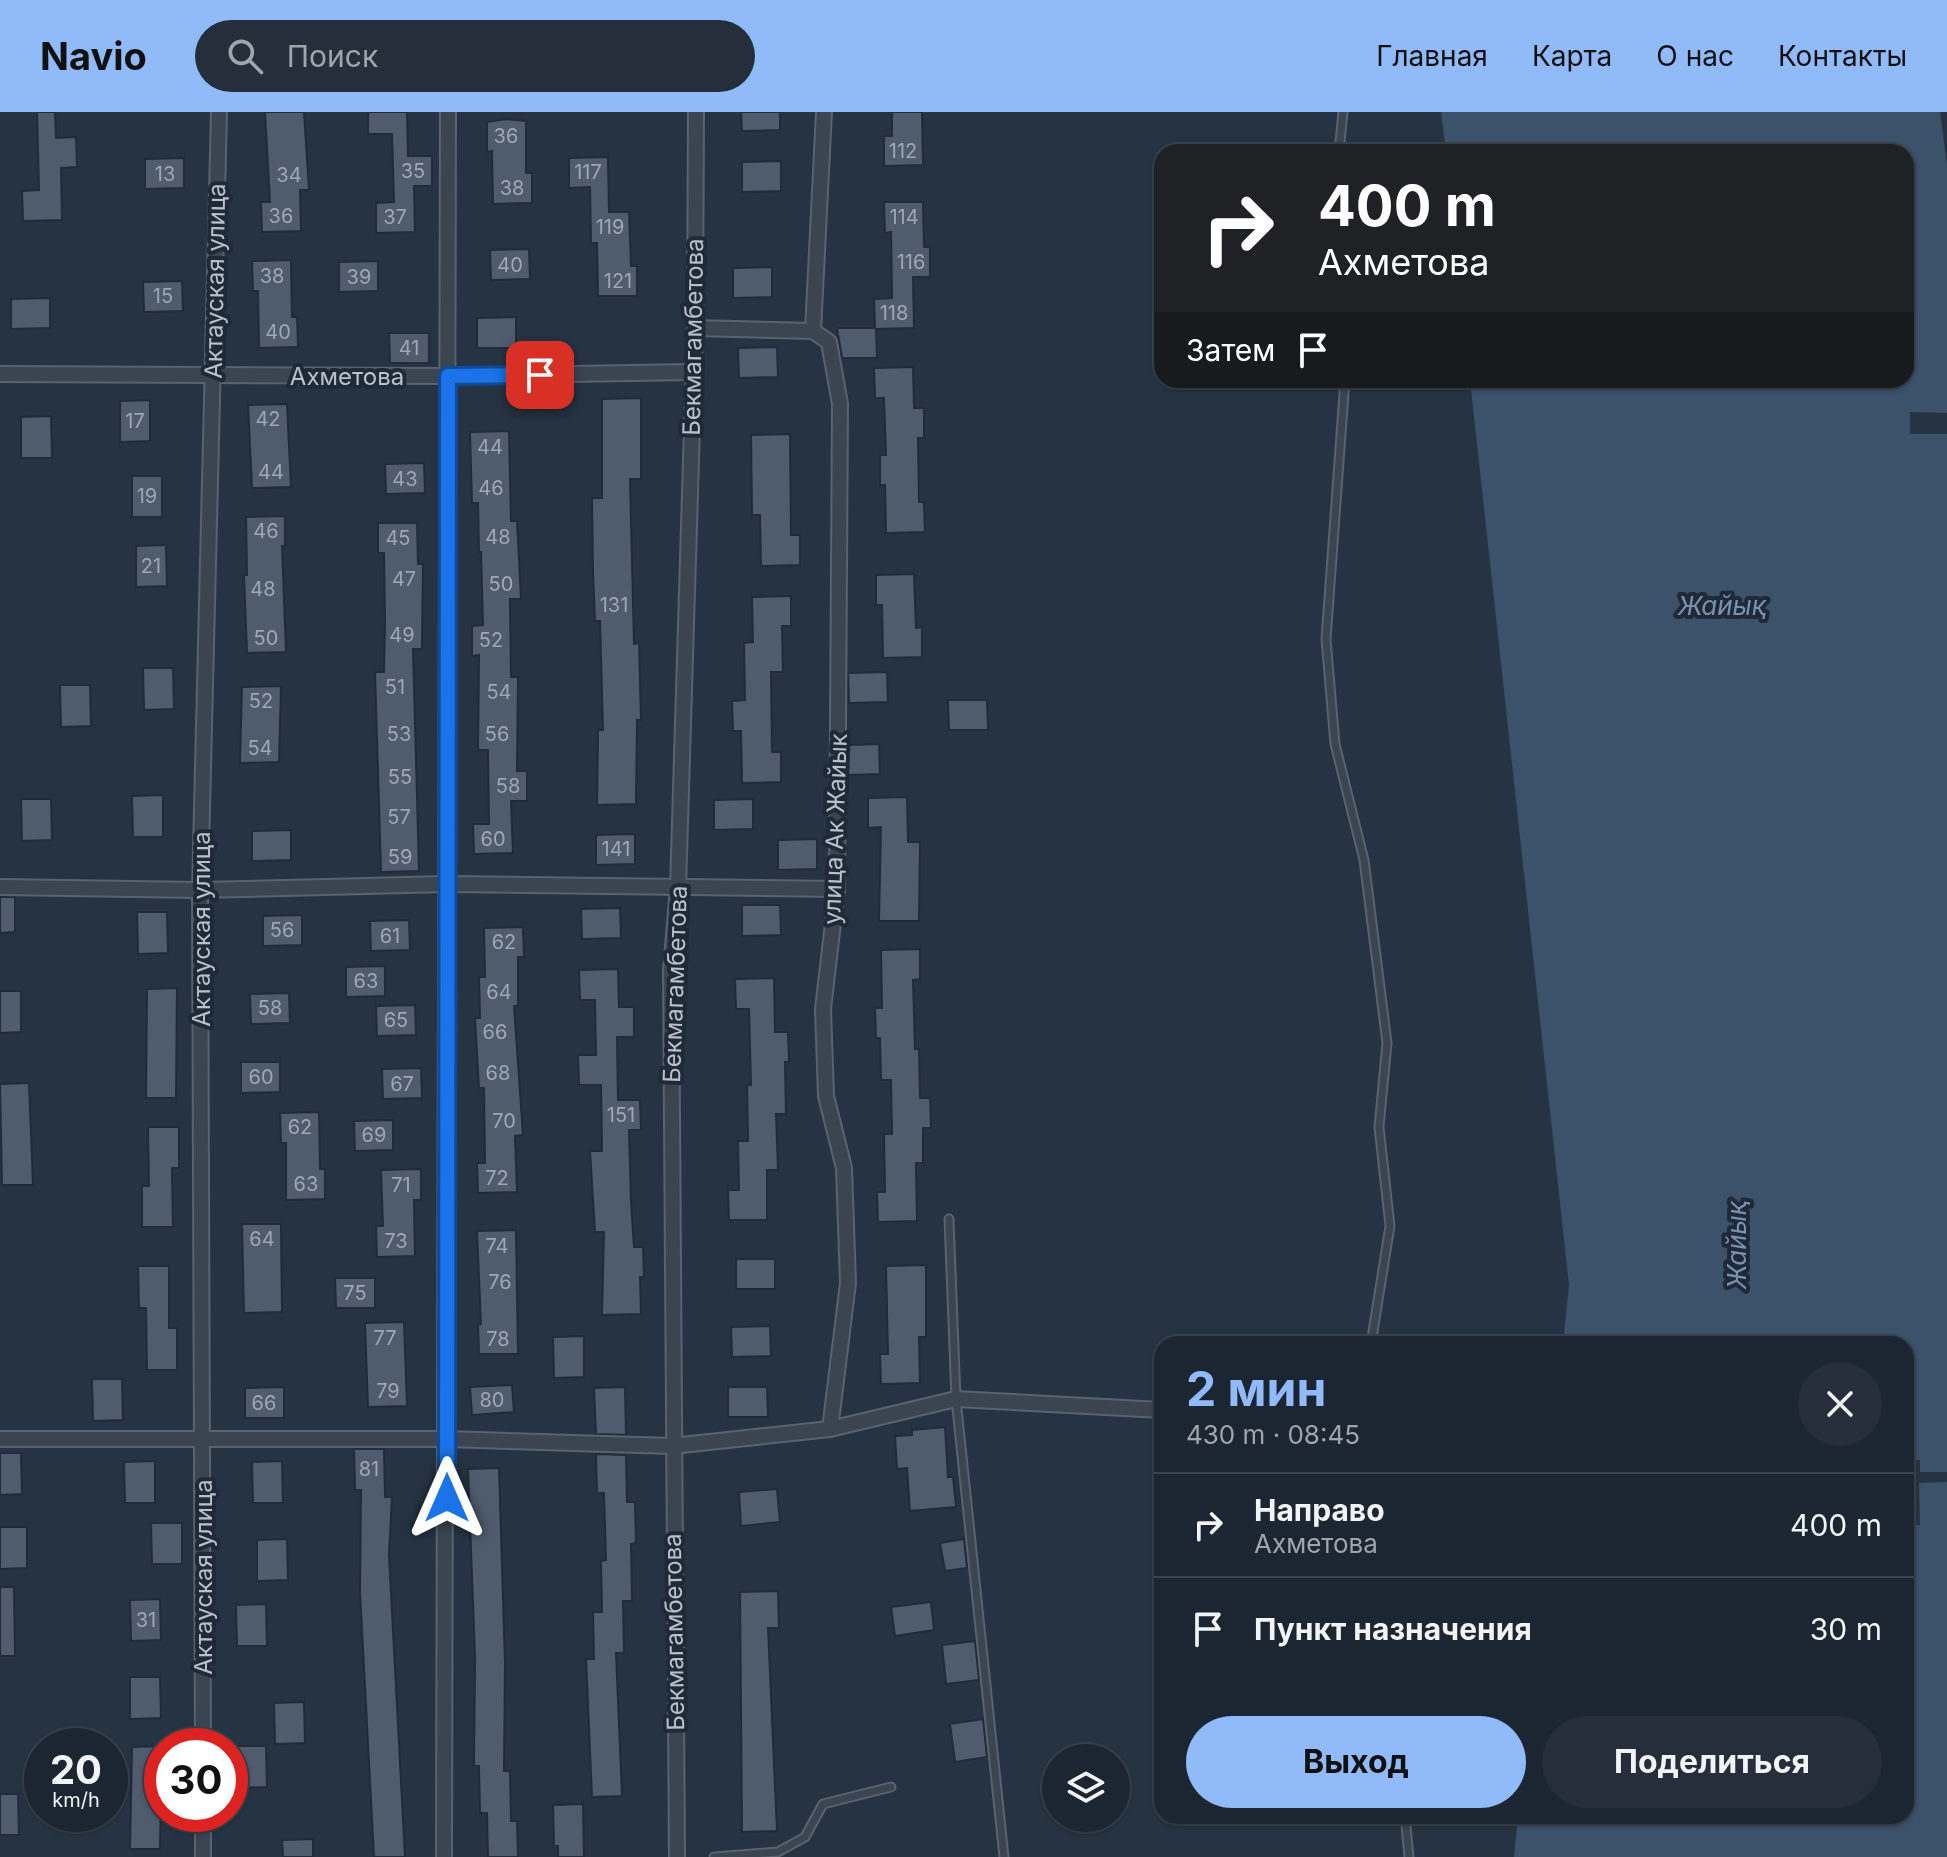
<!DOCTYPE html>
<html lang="ru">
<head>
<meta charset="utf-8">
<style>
  :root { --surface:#1c2632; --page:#252e3a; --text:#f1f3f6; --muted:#a0a5ac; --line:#3a434d; --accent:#90baf8 }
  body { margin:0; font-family:Inter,sans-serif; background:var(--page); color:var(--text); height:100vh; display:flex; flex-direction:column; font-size:30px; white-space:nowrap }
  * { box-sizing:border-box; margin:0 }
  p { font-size:26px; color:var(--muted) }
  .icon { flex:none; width:44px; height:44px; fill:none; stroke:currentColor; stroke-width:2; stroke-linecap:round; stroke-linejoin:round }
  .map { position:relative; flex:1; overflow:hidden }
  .sheet { position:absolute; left:1154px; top:1224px; width:760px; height:488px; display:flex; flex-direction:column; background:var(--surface); border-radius:24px; box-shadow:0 2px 6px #0004,0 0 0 2px var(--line) }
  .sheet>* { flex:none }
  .hud { position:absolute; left:1154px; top:32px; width:760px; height:244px; border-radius:24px; box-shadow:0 2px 6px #0004,0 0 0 2px var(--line); background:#202124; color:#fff; overflow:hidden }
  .buttons { position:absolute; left:1042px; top:1632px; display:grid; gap:16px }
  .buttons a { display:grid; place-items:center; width:88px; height:88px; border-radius:50%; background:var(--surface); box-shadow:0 2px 6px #0004,0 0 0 2px var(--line); font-size:40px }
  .speed { position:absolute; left:24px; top:1616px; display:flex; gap:16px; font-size:40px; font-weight:700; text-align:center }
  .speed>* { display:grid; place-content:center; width:104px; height:104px; border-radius:50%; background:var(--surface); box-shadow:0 2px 6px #0004,0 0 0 2px var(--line); line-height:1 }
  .speed small { font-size:20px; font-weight:400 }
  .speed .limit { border:12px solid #d22; background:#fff; color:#111 }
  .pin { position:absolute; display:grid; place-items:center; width:68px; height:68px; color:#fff; margin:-34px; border-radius:16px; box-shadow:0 4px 12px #0006 }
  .me { position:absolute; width:88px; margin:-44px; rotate:0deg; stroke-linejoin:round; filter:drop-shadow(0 0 6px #0008) }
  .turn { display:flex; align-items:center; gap:28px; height:168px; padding:0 32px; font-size:36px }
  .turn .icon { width:104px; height:104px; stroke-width:2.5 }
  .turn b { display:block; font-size:56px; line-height:68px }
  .then { display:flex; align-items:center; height:76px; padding:0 32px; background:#0003; gap:16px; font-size:30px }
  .round { display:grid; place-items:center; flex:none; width:84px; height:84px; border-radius:42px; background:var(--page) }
  .overview { display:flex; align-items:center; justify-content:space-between; height:136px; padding:0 32px }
  h1 { font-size:48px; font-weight:700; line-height:60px; color:var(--accent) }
  .button { display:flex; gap:16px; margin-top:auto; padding:16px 32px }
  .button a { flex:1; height:92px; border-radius:48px; background:var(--accent); color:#111; font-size:32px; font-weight:700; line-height:92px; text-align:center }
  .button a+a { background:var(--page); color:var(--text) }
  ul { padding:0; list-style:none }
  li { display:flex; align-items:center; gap:24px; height:104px; padding:0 32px; border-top:2px solid var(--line) }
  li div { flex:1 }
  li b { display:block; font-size:30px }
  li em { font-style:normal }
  header { display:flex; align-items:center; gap:48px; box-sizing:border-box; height:112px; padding:0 40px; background:var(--accent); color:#111 }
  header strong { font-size:38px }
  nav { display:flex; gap:44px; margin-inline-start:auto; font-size:28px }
  .search { width:560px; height:72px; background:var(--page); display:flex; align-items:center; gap:20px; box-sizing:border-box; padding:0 28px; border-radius:44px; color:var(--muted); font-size:30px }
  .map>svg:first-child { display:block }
  .water { fill:#3c516a }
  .pier { fill:#263342 }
  .building { fill:#4f5c6d; stroke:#212b39; stroke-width:2 }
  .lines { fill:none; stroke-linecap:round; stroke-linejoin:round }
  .service-casing { stroke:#59626f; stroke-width:11 }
  .minor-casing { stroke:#59626f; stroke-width:18 }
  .service { stroke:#3b4552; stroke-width:7 }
  .minor { stroke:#3b4552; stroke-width:14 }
  .route-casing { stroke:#114b97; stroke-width:20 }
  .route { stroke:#1a73e8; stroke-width:14 }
  .labels { text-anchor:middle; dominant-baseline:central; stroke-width:8; stroke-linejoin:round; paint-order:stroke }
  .number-label { font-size:20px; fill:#9ea7b4 }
  .street-label { font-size:24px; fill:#b8c0cc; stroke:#1f2937 }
  .water-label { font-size:26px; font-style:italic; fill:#7891ae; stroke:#1f2937 }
</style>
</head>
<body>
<header>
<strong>Navio</strong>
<div class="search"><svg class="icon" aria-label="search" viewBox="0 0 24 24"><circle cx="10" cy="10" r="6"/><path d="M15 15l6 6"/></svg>Поиск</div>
<nav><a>Главная</a><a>Карта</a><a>О нас</a><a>Контакты</a></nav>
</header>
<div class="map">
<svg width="1947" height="1745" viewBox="0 0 1947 1745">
  <rect width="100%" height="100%" fill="#263342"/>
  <polygon class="water" points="1441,0 1940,0 1947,53 1947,1745 1514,1745 1518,1704 1906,1704 1906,1232 1563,1232 1569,1173 1470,268 1906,268 1906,40 1446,40"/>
  <g class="pier">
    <polygon points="1910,300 1947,301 1947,322 1910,322"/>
    <polygon points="1920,1348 1920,1360 1947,1360 1947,1370 1919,1371 1920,1413 1906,1413 1906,1349"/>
  </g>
  <g class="building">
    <polygon points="37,0 55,0 56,26 76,25 77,55 61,56 62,108 23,109 22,79 39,78"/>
    <polygon points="265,0 304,0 309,78 300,78 301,119 262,120 261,90 270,90"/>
    <polygon points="368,0 407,0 408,44 432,44 432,74 414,74 415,120 376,121 376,91 394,90 392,22 368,22"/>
    <polygon points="741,0 780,0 780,18 742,19"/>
    <polygon points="892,0 922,0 923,53 884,54 884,24 892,24"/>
    <polygon points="506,7 526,9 526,61 532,61 532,91 493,92 492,39 487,40 487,10"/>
    <polygon points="608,45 609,100 629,100 631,154 637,154 637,184 598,184 597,131 591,131 590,75 569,76 569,46"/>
    <polygon points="184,46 184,76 145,77 145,47"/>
    <polygon points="781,49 781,79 742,80 742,50"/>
    <polygon points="884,90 923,90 924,135 930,135 930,165 913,165 914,216 876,217 877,246 842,246 837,216 875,216 874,187 892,186 891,120 885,121"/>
    <polygon points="529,137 530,167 491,168 490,138"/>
    <polygon points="291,148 292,205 297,205 298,235 259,236 258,179 253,179 252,149"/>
    <polygon points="378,149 378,179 339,180 339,150"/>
    <polygon points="772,155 772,185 733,186 733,156"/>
    <polygon points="182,169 183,199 144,200 143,170"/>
    <polygon points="50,186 50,216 11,217 11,187"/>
    <polygon points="516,205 516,236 477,236 477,206"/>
    <polygon points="389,221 429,221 429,251 390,251"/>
    <polygon points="777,235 778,265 739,266 738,236"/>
    <polygon points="913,255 914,296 924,296 924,326 918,326 919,390 924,390 925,420 886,421 885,373 880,373 880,343 886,343 884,286 875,286 874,256"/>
    <polygon points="641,286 641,367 630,367 634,532 639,531 641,608 637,608 636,692 597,693 598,618 603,618 600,509 595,509 593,461 592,386 602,386 602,287"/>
    <polygon points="150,288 150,329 120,330 120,289"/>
    <polygon points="287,292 291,375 252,376 248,293"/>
    <polygon points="51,304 52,346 21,346 21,305"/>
    <polygon points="509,319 511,409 517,409 521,487 510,487 511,565 518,565 517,659 527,659 527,689 511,689 513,741 474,742 473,712 489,712 488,638 478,638 479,543 472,544 472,514 483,513 481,440 479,440 478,391 472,391 470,320"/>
    <polygon points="790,322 791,423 800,423 800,453 761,454 760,403 752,403 751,323"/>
    <polygon points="424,351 425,381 386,382 385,352"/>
    <rect x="132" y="364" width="30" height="41"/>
    <polygon points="285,404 285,434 282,434 286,540 247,541 244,463 247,463 246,405"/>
    <polygon points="378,411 417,411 418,452 423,452 422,537 413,537 419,759 381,760 375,560 384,560 385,508 384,441 378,441"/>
    <polygon points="166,433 167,474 136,475 136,434"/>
    <polygon points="914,462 916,516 922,515 922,545 883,546 882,493 876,493 876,463"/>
    <polygon points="791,484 791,514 782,514 783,560 771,560 772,640 781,640 781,670 742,671 741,619 733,619 732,589 745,588 744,531 753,530 752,485"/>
    <polygon points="143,556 173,556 174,597 144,598"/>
    <polygon points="887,560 888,590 849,591 848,561"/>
    <polygon points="60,573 90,573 91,614 61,615"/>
    <polygon points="281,574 279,650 240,651 242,575"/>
    <polygon points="948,588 987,588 988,618 949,618"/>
    <polygon points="879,632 880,662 848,663 848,633"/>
    <polygon points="163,683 163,725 133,725 132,684"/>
    <polygon points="907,685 908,730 920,730 919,809 879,809 881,715 868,716 868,686"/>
    <polygon points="21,687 51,687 52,728 22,729"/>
    <polygon points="753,687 753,717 714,718 714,688"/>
    <polygon points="291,718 291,748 252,749 252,719"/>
    <polygon points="635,722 635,752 596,753 596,723"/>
    <polygon points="817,727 817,757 778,758 778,728"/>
    <polygon points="0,785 15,785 15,820 0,821"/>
    <polygon points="742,793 780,793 781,823 742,824"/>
    <polygon points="620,796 621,826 582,827 581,797"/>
    <polygon points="137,800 167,800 168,841 138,842"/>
    <polygon points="302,803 302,833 263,834 263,804"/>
    <polygon points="409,808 410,838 371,839 370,809"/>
    <polygon points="523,815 524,845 518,845 518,894 514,894 523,1023 515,1024 517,1080 478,1081 477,1051 485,1051 484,976 479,976 475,906 480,906 479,865 485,865 484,816"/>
    <polygon points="920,837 920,867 913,868 915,937 919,937 920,986 930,986 931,1016 923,1016 923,1051 916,1051 917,1109 878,1110 877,1080 885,1080 884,1022 892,1022 891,968 881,968 880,926 876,926 875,896 882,896 881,838"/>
    <polygon points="385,854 385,884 346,885 346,855"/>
    <polygon points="618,857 619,895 634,895 634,925 617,925 618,988 640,988 641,1018 629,1018 631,1090 634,1135 643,1135 644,1165 640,1165 641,1202 602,1203 604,1120 595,1120 590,1039 602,1039 601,973 579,973 578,943 596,943 595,888 580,888 579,858"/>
    <polygon points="774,866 775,920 788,920 789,950 785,950 786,1002 776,1002 778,1058 767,1058 767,1108 729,1108 728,1078 739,1078 738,1029 748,1029 747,973 751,973 749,897 736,897 735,867"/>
    <polygon points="177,876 176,986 146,986 147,877"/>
    <polygon points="0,879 21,879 21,920 0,921"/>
    <polygon points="289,881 290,911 251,912 250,882"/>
    <polygon points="415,893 416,923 377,924 376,894"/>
    <polygon points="241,950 280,950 280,980 241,981"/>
    <polygon points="421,956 422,986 383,987 382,957"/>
    <polygon points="29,971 33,1073 2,1073 0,972"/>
    <polygon points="319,1000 320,1057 325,1057 325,1087 286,1088 286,1031 281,1031 280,1001"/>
    <polygon points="393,1008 393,1038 355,1039 354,1009"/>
    <polygon points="148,1015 179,1015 179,1056 172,1056 173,1115 142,1115 142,1074 149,1074"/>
    <polygon points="421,1057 421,1088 414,1088 415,1144 377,1145 376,1114 383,1114 381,1058"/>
    <polygon points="242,1112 281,1112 282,1200 244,1201"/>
    <polygon points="516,1118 518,1242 479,1242 478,1212 481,1212 477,1119"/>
    <rect x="736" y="1147" width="39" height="30"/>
    <polygon points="926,1153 926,1225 919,1225 920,1271 881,1272 880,1242 888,1242 886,1154"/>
    <polygon points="138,1154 169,1154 169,1216 177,1216 177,1258 147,1258 146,1196 139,1196"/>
    <polygon points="335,1166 375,1166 375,1196 336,1196"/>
    <polygon points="404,1210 407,1294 368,1295 365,1211"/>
    <polygon points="770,1214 771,1244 732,1245 731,1215"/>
    <polygon points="584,1224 584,1265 554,1266 553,1225"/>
    <polygon points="92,1267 122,1267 123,1308 93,1309"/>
    <polygon points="512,1273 514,1300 472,1303 470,1275"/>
    <polygon points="284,1275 284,1306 245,1306 245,1276"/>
    <polygon points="625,1275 626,1323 596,1322 594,1276"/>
    <polygon points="728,1275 767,1275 768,1305 728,1305"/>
    <polygon points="945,1315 948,1365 953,1365 956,1395 910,1399 907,1356 897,1357 895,1324 912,1323 912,1318"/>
    <polygon points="354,1337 384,1337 385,1385 392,1385 389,1443 405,1745 374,1745 360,1480 361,1378 355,1378"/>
    <polygon points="0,1341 21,1341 22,1382 0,1383"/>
    <polygon points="596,1342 626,1343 627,1390 635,1390 636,1431 631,1432 632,1489 623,1489 624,1541 616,1541 622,1684 592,1685 586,1547 594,1547 593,1500 602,1500 601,1449 606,1448 604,1381 597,1381"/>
    <polygon points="155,1349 155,1391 125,1391 124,1350"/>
    <polygon points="282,1349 283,1391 253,1391 252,1350"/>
    <polygon points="499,1356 505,1552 504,1659 510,1659 511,1709 517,1709 518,1745 488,1745 487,1701 480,1701 479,1654 474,1654 475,1545 468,1357"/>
    <polygon points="777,1377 780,1410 741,1414 739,1380"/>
    <polygon points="151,1411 182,1411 182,1452 152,1452"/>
    <polygon points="0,1415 27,1415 27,1456 0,1457"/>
    <polygon points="287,1427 288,1468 257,1469 257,1428"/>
    <polygon points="964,1427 967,1456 945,1459 940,1431"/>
    <polygon points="0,1475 14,1475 15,1544 0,1544"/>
    <polygon points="778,1479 779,1516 768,1516 777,1719 742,1720 740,1480"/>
    <polygon points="160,1487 161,1528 131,1529 130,1488"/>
    <polygon points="931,1490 934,1518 895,1524 891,1495"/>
    <polygon points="266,1492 267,1534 237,1534 236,1493"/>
    <polygon points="975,1529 979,1568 946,1572 942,1533"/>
    <polygon points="130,1565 160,1565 161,1606 130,1607"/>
    <polygon points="304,1590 305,1631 275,1632 274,1591"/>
    <polygon points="983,1607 987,1645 955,1650 950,1612"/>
    <polygon points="162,1634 160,1737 130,1737 132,1635"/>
    <polygon points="236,1634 266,1634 267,1675 237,1676"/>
    <polygon points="0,1682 18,1682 19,1723 0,1723"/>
    <polygon points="583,1692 584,1745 558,1745 558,1734 554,1734 553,1693"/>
    <polygon points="313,1727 313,1745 283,1745 282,1728"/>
  </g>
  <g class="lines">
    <g class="service-casing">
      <g id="service">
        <polyline points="1339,40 1343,0"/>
        <polyline points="1345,268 1326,527 1335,632 1364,748 1387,931 1379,1015 1390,1114 1371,1232"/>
        <polyline points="949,1107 956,1287 1004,1745"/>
        <polyline points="1405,1704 1409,1745"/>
        <polyline points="714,1745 778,1740 805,1725 823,1692 891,1675"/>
      </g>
    </g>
    <g class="minor-casing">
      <g id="minor">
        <polyline points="695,216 813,219 829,230 840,292 837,777 823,897 826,984 844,1056 848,1171 830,1317"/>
        <polyline points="813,219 824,0"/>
        <polyline points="0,262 448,264 693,260"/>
        <polyline points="0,775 200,778 447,772 837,777"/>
        <polyline points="0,1327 447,1327 672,1334 830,1317 956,1287 1162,1298"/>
        <polyline points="203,1634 200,778 219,0"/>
        <polyline points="203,1702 203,1745"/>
        <polyline points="444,1745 448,0"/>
        <polyline points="677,1745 671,858 678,776 695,216 696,0"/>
      </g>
    </g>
    <use href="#service" class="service"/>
    <use href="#minor" class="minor"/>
  </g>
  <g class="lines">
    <g class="route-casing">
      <polyline id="route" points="447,1386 448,264 540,263"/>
    </g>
    <use href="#route" class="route"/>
  </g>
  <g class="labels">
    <g class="number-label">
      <text x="506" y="24">36</text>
      <text x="903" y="39">112</text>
      <text x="413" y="59">35</text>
      <text x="588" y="60">117</text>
      <text x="165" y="62">13</text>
      <text x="289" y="63">34</text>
      <text x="512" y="76">38</text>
      <text x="281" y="104">36</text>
      <text x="395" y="105">37</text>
      <text x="904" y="105">114</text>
      <text x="610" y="115">119</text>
      <text x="911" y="150">116</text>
      <text x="510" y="153">40</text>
      <text x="272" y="164">38</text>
      <text x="359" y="165">39</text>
      <text x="618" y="169">121</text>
      <text x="163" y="184">15</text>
      <text x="894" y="201">118</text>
      <text x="278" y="220">40</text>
      <text x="409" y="236">41</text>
      <text x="268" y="307">42</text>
      <text x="135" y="309">17</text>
      <text x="490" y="335">44</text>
      <text x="271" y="360">44</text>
      <text x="405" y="367">43</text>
      <text x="491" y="376">46</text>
      <text x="147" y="384">19</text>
      <text x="266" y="419">46</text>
      <text x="498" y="425">48</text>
      <text x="398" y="426">45</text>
      <text x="151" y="454">21</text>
      <text x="404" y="467">47</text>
      <text x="501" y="472">50</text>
      <text x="263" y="477">48</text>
      <text x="614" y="493">131</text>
      <text x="402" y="523">49</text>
      <text x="266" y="526">50</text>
      <text x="491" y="528">52</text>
      <text x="395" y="575">51</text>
      <text x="499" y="580">54</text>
      <text x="261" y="589">52</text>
      <text x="399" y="622">53</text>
      <text x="497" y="622">56</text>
      <text x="260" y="636">54</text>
      <text x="400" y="665">55</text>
      <text x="508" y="674">58</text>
      <text x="399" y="705">57</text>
      <text x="493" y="727">60</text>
      <text x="616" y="737">141</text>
      <text x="400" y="745">59</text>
      <text x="282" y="818">56</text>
      <text x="390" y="824">61</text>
      <text x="504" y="830">62</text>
      <text x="366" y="869">63</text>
      <text x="499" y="880">64</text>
      <text x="270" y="896">58</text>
      <text x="396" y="908">65</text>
      <text x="495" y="920">66</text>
      <text x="498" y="961">68</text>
      <text x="261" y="965">60</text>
      <text x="402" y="972">67</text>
      <text x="621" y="1003">151</text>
      <text x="504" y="1009">70</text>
      <text x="300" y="1015">62</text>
      <text x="374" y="1023">69</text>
      <text x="497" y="1066">72</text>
      <text x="306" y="1072">63</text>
      <text x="401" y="1073">71</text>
      <text x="262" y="1127">64</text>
      <text x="396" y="1129">73</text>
      <text x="497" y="1134">74</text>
      <text x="500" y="1170">76</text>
      <text x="355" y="1181">75</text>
      <text x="385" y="1226">77</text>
      <text x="498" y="1227">78</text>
      <text x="388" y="1279">79</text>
      <text x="492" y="1288">80</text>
      <text x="264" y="1291">66</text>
      <text x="369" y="1357">81</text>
      <text x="146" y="1508">31</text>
    </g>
    <g class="street-label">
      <text transform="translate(215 169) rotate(-89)">Актауская улица</text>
      <text transform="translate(693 225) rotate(-89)">Бекмагамбетова</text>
      <text x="347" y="264">Ахметова</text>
      <text transform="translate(835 717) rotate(-88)">улица Ак Жайык</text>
      <text transform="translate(201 817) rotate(-90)">Актауская улица</text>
      <text transform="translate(675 872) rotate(-88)">Бекмагамбетова</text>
      <text transform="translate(203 1465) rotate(-90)">Актауская улица</text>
      <text transform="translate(674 1520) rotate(-91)">Бекмагамбетова</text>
    </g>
    <g class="water-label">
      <text x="1722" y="493">Жайық</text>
      <text transform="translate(1736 1133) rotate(-90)">Жайық</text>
    </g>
  </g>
</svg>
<div class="buttons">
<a><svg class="icon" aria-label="layers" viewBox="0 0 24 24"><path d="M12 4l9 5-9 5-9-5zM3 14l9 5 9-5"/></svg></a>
</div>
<div class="speed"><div>20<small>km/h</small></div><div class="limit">30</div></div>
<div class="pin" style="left:540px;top:263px;background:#d93025"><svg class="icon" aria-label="arrive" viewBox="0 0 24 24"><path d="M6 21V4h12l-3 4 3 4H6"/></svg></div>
<svg class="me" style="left:447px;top:1386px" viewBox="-20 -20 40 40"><path d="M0-17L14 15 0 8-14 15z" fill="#1a73e8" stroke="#fff" stroke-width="4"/></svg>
<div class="hud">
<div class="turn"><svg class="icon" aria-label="right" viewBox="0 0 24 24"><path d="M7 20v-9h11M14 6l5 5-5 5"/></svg><div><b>400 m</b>Ахметова</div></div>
<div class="then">Затем<svg class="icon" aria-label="arrive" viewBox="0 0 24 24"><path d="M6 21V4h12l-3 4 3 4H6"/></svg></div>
</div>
<section class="sheet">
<div class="overview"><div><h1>2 мин</h1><p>430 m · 08:45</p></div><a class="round"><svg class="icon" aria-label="close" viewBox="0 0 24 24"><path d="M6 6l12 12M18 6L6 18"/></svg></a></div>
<ul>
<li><svg class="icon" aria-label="right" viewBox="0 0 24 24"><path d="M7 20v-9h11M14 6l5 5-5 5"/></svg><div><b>Направо</b><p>Ахметова</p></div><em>400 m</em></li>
<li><svg class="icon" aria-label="arrive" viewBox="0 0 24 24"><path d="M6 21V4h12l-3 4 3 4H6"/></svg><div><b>Пункт назначения</b></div><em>30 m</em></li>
</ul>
<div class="button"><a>Выход</a><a>Поделиться</a></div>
</section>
</div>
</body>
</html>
